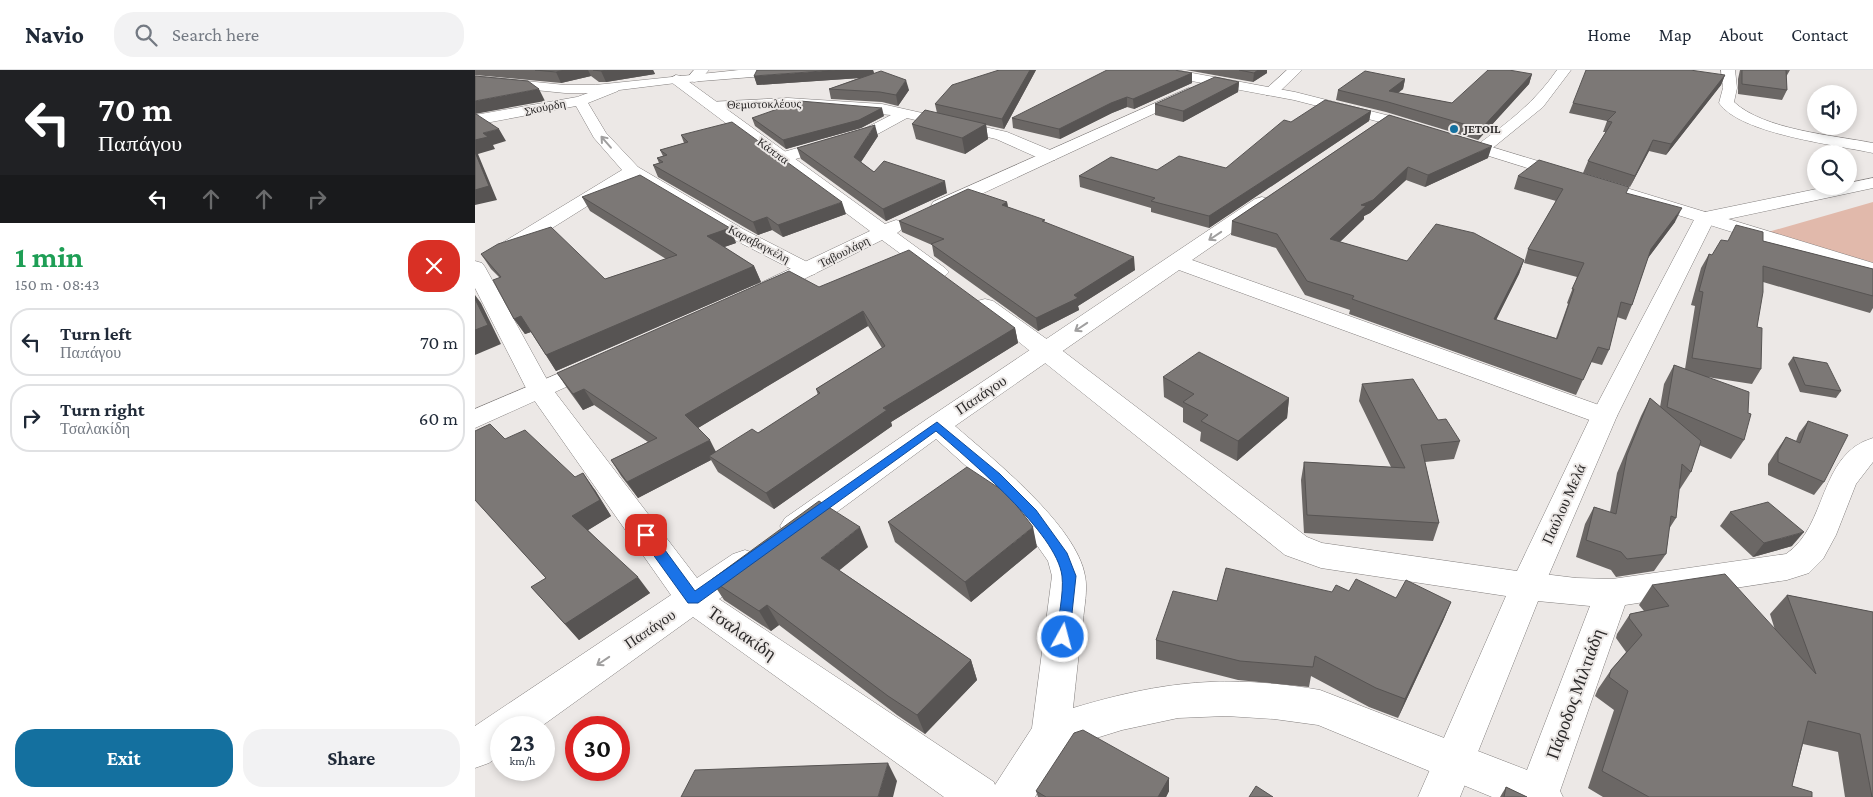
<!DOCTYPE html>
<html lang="en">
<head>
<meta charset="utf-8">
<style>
  :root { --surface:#fff; --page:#f2f2f3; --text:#1f2937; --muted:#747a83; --line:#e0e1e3; --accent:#14709f }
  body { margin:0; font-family:"Crimson Pro",serif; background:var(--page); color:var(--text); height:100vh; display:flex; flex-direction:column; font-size:19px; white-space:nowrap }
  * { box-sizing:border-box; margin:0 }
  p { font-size:16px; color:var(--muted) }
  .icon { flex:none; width:28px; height:28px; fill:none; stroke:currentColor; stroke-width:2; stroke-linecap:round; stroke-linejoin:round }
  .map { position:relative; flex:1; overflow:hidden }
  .details { display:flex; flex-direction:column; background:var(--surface); width:475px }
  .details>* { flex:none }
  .banner { background:#202124; color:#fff; overflow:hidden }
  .buttons { position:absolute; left:1332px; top:15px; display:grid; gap:10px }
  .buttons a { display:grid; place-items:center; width:50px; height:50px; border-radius:50%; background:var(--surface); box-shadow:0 2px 8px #0003; font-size:25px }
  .speed { position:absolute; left:15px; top:646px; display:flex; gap:10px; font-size:25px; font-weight:700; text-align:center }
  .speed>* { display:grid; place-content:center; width:65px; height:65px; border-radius:50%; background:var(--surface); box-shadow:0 2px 8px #0003; line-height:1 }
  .speed small { font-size:12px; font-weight:400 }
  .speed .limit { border:8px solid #d22; background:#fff; color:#111 }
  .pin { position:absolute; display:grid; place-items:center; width:42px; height:42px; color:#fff; margin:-21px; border-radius:10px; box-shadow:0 2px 8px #0006 }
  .me { position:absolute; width:55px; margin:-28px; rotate:7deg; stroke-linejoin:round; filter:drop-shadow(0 0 4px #0008) }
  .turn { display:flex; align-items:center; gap:18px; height:105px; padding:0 15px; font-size:22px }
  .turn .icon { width:65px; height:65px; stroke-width:2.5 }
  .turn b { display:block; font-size:35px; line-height:42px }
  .lanes { display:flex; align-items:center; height:48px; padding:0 15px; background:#0003; justify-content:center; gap:25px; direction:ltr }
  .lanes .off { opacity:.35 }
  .round { display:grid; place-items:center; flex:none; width:52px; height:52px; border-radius:20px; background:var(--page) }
  .overview { display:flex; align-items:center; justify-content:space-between; height:85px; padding:0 15px }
  h1 { font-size:30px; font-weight:700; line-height:38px; color:#1e9e55 }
  .primary-button { display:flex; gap:10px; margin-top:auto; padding:10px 15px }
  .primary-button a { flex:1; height:58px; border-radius:20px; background:var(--accent); color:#fff; font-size:20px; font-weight:700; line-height:58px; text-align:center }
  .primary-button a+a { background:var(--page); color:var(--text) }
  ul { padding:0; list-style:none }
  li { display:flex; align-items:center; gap:15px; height:68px; margin:0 10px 8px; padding:0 5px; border:2px solid var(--line); border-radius:20px }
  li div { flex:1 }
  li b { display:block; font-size:19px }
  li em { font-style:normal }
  header { display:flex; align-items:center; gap:30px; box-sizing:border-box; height:70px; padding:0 25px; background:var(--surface); border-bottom:1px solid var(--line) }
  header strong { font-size:24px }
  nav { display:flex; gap:28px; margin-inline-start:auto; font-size:18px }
  .search { width:350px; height:45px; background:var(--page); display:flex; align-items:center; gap:12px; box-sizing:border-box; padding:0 18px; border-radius:20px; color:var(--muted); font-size:19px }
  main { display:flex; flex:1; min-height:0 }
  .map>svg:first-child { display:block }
  .green { fill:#e1b9ab }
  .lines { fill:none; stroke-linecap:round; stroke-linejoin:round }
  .minor-casing { stroke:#837f7e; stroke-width:1 }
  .tertiary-casing { stroke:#837f7e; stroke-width:1 }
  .secondary-casing { stroke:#837f7e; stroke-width:1 }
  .minor { fill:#fff; fill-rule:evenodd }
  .tertiary { fill:#fff; fill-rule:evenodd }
  .secondary { fill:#fff; fill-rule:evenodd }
  .wall { fill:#6b6765; fill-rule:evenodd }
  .shaded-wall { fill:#575453 }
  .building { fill:#7c7876; stroke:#575453 }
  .oneway { stroke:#a09f9f }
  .route { fill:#1a73e8; stroke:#114b97 }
  .poi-dot { fill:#14709f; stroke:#ece8e6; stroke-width:2 }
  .labels { text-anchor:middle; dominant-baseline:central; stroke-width:4; stroke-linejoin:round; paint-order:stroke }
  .far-street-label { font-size:12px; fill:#2b2929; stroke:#ece8e6 }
  .far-poi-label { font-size:12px; font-weight:bold; fill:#2b2929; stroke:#ece8e6; text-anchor:start }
  .street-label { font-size:15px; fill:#2b2929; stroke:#ece8e6 }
  .near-street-label { font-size:18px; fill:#2b2929; stroke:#ece8e6 }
</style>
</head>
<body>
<header>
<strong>Navio</strong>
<div class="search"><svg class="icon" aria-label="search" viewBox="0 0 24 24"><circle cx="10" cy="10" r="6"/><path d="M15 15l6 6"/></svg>Search here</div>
<nav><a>Home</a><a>Map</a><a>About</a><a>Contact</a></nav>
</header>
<main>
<section class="details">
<div class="banner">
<div class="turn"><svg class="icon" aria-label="left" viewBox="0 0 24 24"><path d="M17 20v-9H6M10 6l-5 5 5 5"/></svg><div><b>70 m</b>Παπάγου</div></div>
<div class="lanes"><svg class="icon" aria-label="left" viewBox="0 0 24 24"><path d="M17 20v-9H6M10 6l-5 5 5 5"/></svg><svg class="icon off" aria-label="ahead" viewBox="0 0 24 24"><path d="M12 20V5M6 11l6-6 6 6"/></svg><svg class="icon off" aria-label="ahead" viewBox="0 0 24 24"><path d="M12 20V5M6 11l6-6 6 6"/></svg><svg class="icon off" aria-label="right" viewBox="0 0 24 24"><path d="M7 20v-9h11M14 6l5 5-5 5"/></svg></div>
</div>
<div class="overview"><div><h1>1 min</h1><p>150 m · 08:43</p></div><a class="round" style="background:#d93025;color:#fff"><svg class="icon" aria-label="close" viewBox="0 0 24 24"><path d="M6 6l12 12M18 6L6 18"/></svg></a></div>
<ul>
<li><svg class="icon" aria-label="left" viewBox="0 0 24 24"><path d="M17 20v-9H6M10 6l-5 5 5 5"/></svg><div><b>Turn left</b><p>Παπάγου</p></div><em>70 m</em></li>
<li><svg class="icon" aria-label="right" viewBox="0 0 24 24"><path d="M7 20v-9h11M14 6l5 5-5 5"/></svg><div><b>Turn right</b><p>Τσαλακίδη</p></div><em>60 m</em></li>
</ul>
<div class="primary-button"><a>Exit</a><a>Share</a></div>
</section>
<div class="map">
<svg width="1398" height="727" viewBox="0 0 1398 727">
  <rect width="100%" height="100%" fill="#ece8e6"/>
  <polygon class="green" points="1398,132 1398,193 1293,162"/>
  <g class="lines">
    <g class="minor-casing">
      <g id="minor">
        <polygon points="219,0 234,0 224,11 219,12 212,8"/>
        <polygon points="812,0 827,0 801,25 791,25 789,22 791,19"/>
        <path d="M1082,0H1096L1068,37L1014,81H1002L1000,78L1002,75C1033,53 1061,31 1082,0Z"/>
        <path d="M1246,0H1260L1262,18L1259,32C1289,60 1358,65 1398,73V83C1361,75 1265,64 1244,33L1248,18Z"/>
        <polygon points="138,14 143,15 145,18 143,21 113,33 131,63 163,97 268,159 340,196 344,200 340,204 333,206 326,204 254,167 157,108 31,187 24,189 17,187 14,183 17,179 147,100 119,68 101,36 0,55 0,45 102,27"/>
        <polygon points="313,28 407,34 532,62 580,82 582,86 580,90 568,90 521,69 432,48 399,66 307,93 301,92 299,88 301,84 387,60 416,45 313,36 235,40 228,36 235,32"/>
        <polygon points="1398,108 1398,118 1230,154 1223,152 1220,148 1223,144 1230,142 1356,116 1374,116 1374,113"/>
        <path d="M787,127L794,129L796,133L794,137L717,190L1138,340L1142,346L1138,352L1129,355L1120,352L704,200L480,356C517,388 602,456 610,506C613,520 609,537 608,551C604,580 601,609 598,638C688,611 752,604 845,620L1052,700L1115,536L1052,530L1040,526L1035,516L1040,506L1052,502L1101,508L1137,509L1311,484C1353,456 1343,384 1398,368V392L1381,414L1361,465L1348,489L1334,503L1312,510L1150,535L1085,721L1088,727H1017L843,655L799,649L751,646L703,648L647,660L589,678L560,727H469L218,547L64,658H26V684L14,693L0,698V656L196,525L52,320L0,218V191L7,193L10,197L76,317L222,508L258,484L270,480L282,484L286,493L282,502L244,529L519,712L520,715L557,658L577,506L573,491L545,451L511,414L461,369L332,464L321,468L310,464L305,456L310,448L452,349L780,129Z"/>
      </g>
    </g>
    <g class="tertiary-casing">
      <g id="tertiary">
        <polygon points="201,5 206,6 410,154 421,150 428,152 431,156 422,163 470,198 474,202 470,206 463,208 456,206 407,170 297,225 289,227 281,225 278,220 281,215 395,161 196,12 194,9"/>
        <polygon points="714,18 719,19 721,22 719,25 472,140 458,140 456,136 458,132"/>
        <polygon points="1230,142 1237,144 1240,148 1142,346 1069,516 985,727 943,727 1031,526 846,498 810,485 499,236 502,231 510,229 518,231 580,275 832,467 847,473 1042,501 1116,346 1220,148 1223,144"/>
        <polygon points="122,287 131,289 134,294 131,299 0,358 0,339"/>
      </g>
    </g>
    <g class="secondary-casing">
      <g id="secondary">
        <polygon points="264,0 323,0 316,4 201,13 120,23 90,23 0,14 0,6 90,15 120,15"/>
        <polygon points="672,0 701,0 820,22 915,46 1398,193 1398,206 905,52 819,30 679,4"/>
      </g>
    </g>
    <use href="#minor" class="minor"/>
    <use href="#tertiary" class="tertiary"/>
    <use href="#secondary" class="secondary"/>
  </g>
  <g class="wall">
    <polygon points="0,0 178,0 180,4 131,12 124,12 116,6 86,13 0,5"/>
    <polygon points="398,0 399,3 434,20 423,36 407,32 356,29 354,19 384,8 282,15 279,6"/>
    <polygon points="524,0 561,0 529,59 511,55 513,69 490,84 441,69 437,54 462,43 460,34"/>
    <polygon points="711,0 792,0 792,3 778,12"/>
    <polygon points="1265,0 1315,0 1311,7 1312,20 1307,30 1263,24 1263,9"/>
    <polygon points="717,3 717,13 659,39 652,37 637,43 585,69 538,58 537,48"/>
    <polygon points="1057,4 1054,14 1003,70 911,42 861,30 863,20 930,9 928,19 923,23 977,33"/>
    <polygon points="1250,5 1246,15 1191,85 1174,81 1155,117 1108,103 1113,91 1131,62 1128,62 1132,51 1094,43 1098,33"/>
    <polygon points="764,12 763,22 708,52 680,45 680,34"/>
    <polygon points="896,41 894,51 734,158 676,142 676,138 605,117 604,106 682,100 751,98 816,52"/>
    <polygon points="914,45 1013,88 950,117 931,110 895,143 889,146 889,149 865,172 932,191 1049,190 1044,204 1021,250 1081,268 1093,234 1092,233 1102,207 1049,193 1053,179 1081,131 1039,119 1043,106 1152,123 1200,152 1173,188 1157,235 1151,250 1142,247 1134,280 1127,295 1116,292 1101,325 874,244 875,240 830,225 801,178 756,165 757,151"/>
    <polygon points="409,46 386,58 311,79 280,56 277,48"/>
    <polygon points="206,65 371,144 308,167 297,160 283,165 183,107 178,95 184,93 182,88 188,86 185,80 209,73"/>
    <polygon points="403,66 386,92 399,102 472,123 411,151 326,89 322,78"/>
    <polygon points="107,127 255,158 261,173 249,177 279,196 286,212 81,301 56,262 50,264 39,249 24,207 16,199 6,184 130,209 191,189 115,141"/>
    <polygon points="532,132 533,137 570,152 660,200 603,236 604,240 563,261 459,186 457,175 427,162 424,151"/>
    <polygon points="1252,171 1288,171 1398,199 1398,238 1395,243 1288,212 1282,257 1286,299 1277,314 1232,307 1269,370 1256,389 1224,375 1216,402 1205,419 1204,419 1201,448 1194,459 1191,484 1179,501 1141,507 1136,500 1101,487 1110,454 1119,437 1135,442 1142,403 1166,346 1175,328 1185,337 1189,314 1199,295 1210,299 1220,236 1216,235 1226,198 1234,184 1237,185"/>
    <path d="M344,217L540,258L543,273L416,352L417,356L299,439L243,402L236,390L163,428L146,406L136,390L173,372L119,335L108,340L92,318L82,303ZM393,256L407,278L341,319L343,325L283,363L241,382L223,358Z"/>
    <polygon points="1318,287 1366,321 1361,328 1325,322 1313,294"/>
    <polygon points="688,307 814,328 812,348 762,391 725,371 726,362 708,352 708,338 689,327"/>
    <polygon points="887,314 963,350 985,371 979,389 950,392 964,453 958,471 829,463 826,410 829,392 916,397 884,331"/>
    <polygon points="1333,351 1349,412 1339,425 1293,405 1293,394 1302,380 1311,367 1321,371 1324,363"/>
    <polygon points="0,361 30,369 100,407 120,420 136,446 113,460 175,523 104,570 56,517 71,508 0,430"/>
    <polygon points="1255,442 1317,476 1278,487 1245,456"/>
    <polygon points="413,452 562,477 496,532 420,472"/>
    <polygon points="393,477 364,500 496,590 502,610 450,664 422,645 304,555 296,561 249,530 236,510"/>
    <polygon points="1177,515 1300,560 1295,544 1312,525 1398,542 1398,727 1370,727 1363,682 1328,674 1317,716 1337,727 1128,727 1113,718 1139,640 1120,626 1123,619 1136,600 1151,582 1141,568 1142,564 1155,544 1169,541 1164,535"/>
    <polygon points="874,521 921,528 976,532 968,551 923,648 894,637 836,606 834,617 763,610 681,589 681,570 742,531"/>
    <polygon points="694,708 694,721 691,727 563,727 561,721"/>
    <polygon points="1031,717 1052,727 1025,727"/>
  </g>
  <g class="shaded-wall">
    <polygon points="90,0 113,0 116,6 86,13 81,2"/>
    <polygon points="133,0 178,0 180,4 131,12 126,1"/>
    <polygon points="361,0 398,0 400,7 282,15 279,6"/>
    <polygon points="555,0 561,0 529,59 527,49"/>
    <polygon points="783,0 792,0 792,3 778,12 779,3"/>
    <polygon points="717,3 717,13 659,39 658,29"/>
    <polygon points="1057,4 1054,14 1003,70 1006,59"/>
    <polygon points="1250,5 1246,15 1191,85 1196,74"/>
    <polygon points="930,9 928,19 912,31 914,21"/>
    <polygon points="431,10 434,20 423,36 421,25"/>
    <polygon points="764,12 763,22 708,52 708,41"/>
    <polygon points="64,19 70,31 0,44 0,31"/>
    <polygon points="652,27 652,37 637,43 585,69 584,59 636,33"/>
    <polygon points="407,38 409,46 386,58 311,79 308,70"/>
    <polygon points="896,41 894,51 734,158 734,146"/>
    <polygon points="511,54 513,69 490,84 487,68"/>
    <polygon points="400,55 403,66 382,98 379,87"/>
    <polygon points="24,59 31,71 18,75 20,79 3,84 22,130 0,135 0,70 8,63"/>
    <polygon points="1178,70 1174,81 1155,117 1160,106"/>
    <polygon points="1017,76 1013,88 950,117 953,105"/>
    <polygon points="933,97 931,110 895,143 889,146 889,149 853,183 855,169 886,135"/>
    <polygon points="470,111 472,123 411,151 408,139"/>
    <polygon points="367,132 371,144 308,167 303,155"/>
    <polygon points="532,132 534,144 527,135"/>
    <polygon points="1207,138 1200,152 1170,192 1176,179"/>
    <polygon points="292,147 297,160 283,165 278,152"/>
    <polygon points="255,158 261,173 238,181 232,166"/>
    <polygon points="659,187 660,200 603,236 604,240 563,261 561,248"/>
    <polygon points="1049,190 1044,204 1014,264 1019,249"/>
    <polygon points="279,196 286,212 81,301 71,285"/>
    <polygon points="0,225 6,233 26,274 0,285"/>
    <polygon points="388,241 393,256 218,361 210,345"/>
    <polygon points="46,246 56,262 50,264 39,249"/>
    <polygon points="540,258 543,273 416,352 417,356 299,439 291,423 408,338"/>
    <polygon points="109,319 119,335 108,340 98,324"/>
    <polygon points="814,328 812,348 762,391 763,371"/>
    <polygon points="235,370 243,386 234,386 236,390 163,428 152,412"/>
    <polygon points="108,403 120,420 136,446 110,462 97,446"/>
    <polygon points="385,457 393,477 355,508 346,488"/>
    <polygon points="558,457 562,477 496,532 490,512"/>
    <polygon points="1329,462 1317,476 1278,487 1289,473"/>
    <polygon points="163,507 175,523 104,570 90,554"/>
    <polygon points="976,532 968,551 923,648 930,629"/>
    <polygon points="292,535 304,555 296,561 284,541"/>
    <polygon points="496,590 502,610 450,664 442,645"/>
    <polygon points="413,693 422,711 418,727 403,727"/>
    <polygon points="694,708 694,721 691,727 683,727"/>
  </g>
  <g class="building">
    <polygon points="60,0 90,0 81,2"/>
    <polygon points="118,0 133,0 126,1"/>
    <polygon points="282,0 361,0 279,6"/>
    <polygon points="524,0 555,0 527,49 460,34 477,15"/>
    <polygon points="632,0 699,0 717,3 658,29 652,27 636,33 584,59 537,48"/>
    <polygon points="764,0 783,0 779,3"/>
    <polygon points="1013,0 1034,0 1057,4 1006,59 913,32 863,20 890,1 930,9 914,21 977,33"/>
    <polygon points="1111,0 1215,0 1250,5 1196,74 1178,70 1160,106 1113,91 1137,52 1132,51 1141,42 1098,33"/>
    <polygon points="1267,0 1311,0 1312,20 1267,14"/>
    <polygon points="406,1 431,10 421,25 405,22 354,19"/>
    <polygon points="0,6 53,11 64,19 0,31"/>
    <polygon points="740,7 764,12 708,41 680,34"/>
    <polygon points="850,30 896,41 734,146 676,131 680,128 604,106 636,87 682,100 704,86 751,98 809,50 816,52"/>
    <polygon points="325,31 407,38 384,50 308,70 277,48"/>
    <polygon points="450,40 511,54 487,68 437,54"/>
    <polygon points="0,44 1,44 24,59 8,63 13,67 0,70"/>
    <polygon points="914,45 1017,76 953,105 933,97 898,130 886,135 891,136 855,169 932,191 961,154 999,163 1049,190 1019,249 1082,269 1099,219 1097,219 1109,193 1053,179 1088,119 1043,106 1064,90 1154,117 1151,123 1207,138 1176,179 1157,235 1146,232 1134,280 1123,277 1108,310 877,229 879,226 832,211 802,164 757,151"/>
    <polygon points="257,52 367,132 303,155 292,147 278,152 178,95 188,92 182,88 192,85 185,80 213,72 206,65"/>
    <polygon points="400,55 379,87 399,102 409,91 470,111 408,139 322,78"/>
    <polygon points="0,82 14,116 0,120"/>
    <polygon points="165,105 255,158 232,166 279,196 71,285 46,246 39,249 18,210 26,207 6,184 23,174 76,157 130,209 202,185 107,127"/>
    <polygon points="493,119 532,132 527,135 570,150 567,151 659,187 599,225 603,228 561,248 456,174 469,169 424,151"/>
    <polygon points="1261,155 1288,162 1288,171 1398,199 1398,226 1288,196 1288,222 1282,257 1287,258 1286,299 1217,288 1228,222 1224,221 1234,184 1237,185 1246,170 1253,171"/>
    <polygon points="434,180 540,258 408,338 412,340 291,423 234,386 277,359 283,363 345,323 341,319 410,276 388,241 210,345 235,370 152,412 136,390 182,368 109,319 98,324 82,303 314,201 344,217"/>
    <polygon points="0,229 13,255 0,260"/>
    <polygon points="724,282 814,328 763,371 726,351 733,345 708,332 719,324 688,307"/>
    <polygon points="1318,287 1352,293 1366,321 1330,315"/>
    <polygon points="1199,295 1274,322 1273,343 1276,344 1269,370 1192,337"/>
    <polygon points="938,309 963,350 971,349 985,371 946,375 964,453 832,445 829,392 930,398 887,314"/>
    <polygon points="1175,328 1226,371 1216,402 1207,394 1201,448 1196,446 1191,484 1152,489 1146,482 1111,470 1119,437 1141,444 1152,385"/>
    <polygon points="1333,351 1373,365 1349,412 1303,392 1303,382 1311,367 1325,373"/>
    <polygon points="15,354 30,369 50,360 100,407 108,403 125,430 97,446 163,507 90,554 56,517 71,508 0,430 0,361"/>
    <polygon points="492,397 533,424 558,457 490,512 413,452"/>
    <polygon points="344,431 385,457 346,488 496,590 442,645 413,626 292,535 284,541 236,510"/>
    <polygon points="1293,432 1329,462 1289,473 1255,442"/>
    <polygon points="751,498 857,522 861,515 874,521 881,509 921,528 931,510 976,532 930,629 901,618 840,586 838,597 765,591 681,570 698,521 742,531"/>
    <polygon points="1250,504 1341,604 1312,525 1398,542 1398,727 1397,727 1385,664 1333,651 1317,716 1337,722 1337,727 1174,727 1127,701 1153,621 1134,607 1136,600 1167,565 1154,548 1155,544 1194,536 1177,515"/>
    <polygon points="608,660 694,708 683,727 571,727 561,721 599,663"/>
    <polygon points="413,693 403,727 206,727 220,700"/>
    <polygon points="781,716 798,727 774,727"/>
    <polygon points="1031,717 1052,727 1029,727"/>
  </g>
  <defs><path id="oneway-shaft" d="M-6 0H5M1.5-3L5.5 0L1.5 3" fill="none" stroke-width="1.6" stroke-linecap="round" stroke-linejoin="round" transform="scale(1.25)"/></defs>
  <g class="oneway">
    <use href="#oneway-shaft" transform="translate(131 72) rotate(-131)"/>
    <use href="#oneway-shaft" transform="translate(740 166) rotate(146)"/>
    <use href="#oneway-shaft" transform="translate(606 257) rotate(146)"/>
    <use href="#oneway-shaft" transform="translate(128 591) rotate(146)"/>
  </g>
  <path class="route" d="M462,352L525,404L561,440L592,483L601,506L594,571L588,573L583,571L581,567C583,549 589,523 587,506C582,463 494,390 461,361L223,533H213L164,465L166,461H176L220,521Z"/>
  <circle class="poi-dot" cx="979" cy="59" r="5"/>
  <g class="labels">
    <g class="far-street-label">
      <text transform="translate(289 34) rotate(-1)">Θεμιστοκλέους</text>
      <text transform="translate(70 37) rotate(-11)">Σκούρδη</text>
      <text transform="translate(298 81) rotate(36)">Κάππα</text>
      <text transform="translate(284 174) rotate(28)">Καραβαγκέλη</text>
      <text transform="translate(369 182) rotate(-27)">Ταβουλάρη</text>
    </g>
    <g class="far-poi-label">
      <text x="989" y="59">JETOIL</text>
    </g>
    <g class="street-label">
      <text transform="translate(506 325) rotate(-34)">Παπάγου</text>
      <text transform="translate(1089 434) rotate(-66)">Παύλου Μελά</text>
      <text transform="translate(175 559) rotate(-34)">Παπάγου</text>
    </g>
    <g class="near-street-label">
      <text transform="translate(267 563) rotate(35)">Τσαλακίδη</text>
      <text transform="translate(1100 624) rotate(-70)">Πάροδος Μιλτιάδη</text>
    </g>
  </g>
</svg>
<div class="buttons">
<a><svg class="icon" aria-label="sound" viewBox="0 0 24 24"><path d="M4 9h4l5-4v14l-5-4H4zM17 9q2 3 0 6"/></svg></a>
<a><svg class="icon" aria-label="search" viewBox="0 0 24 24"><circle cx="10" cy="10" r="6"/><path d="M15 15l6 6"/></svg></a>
</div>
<div class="speed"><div>23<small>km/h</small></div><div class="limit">30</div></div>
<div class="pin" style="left:171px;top:465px;background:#d93025"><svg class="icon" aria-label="arrive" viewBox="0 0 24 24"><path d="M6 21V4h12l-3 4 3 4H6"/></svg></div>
<svg class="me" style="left:588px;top:567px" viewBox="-20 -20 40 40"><circle r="17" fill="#1a73e8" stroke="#fff" stroke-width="3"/><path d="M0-11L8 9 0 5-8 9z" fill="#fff"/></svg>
</div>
</main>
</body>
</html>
